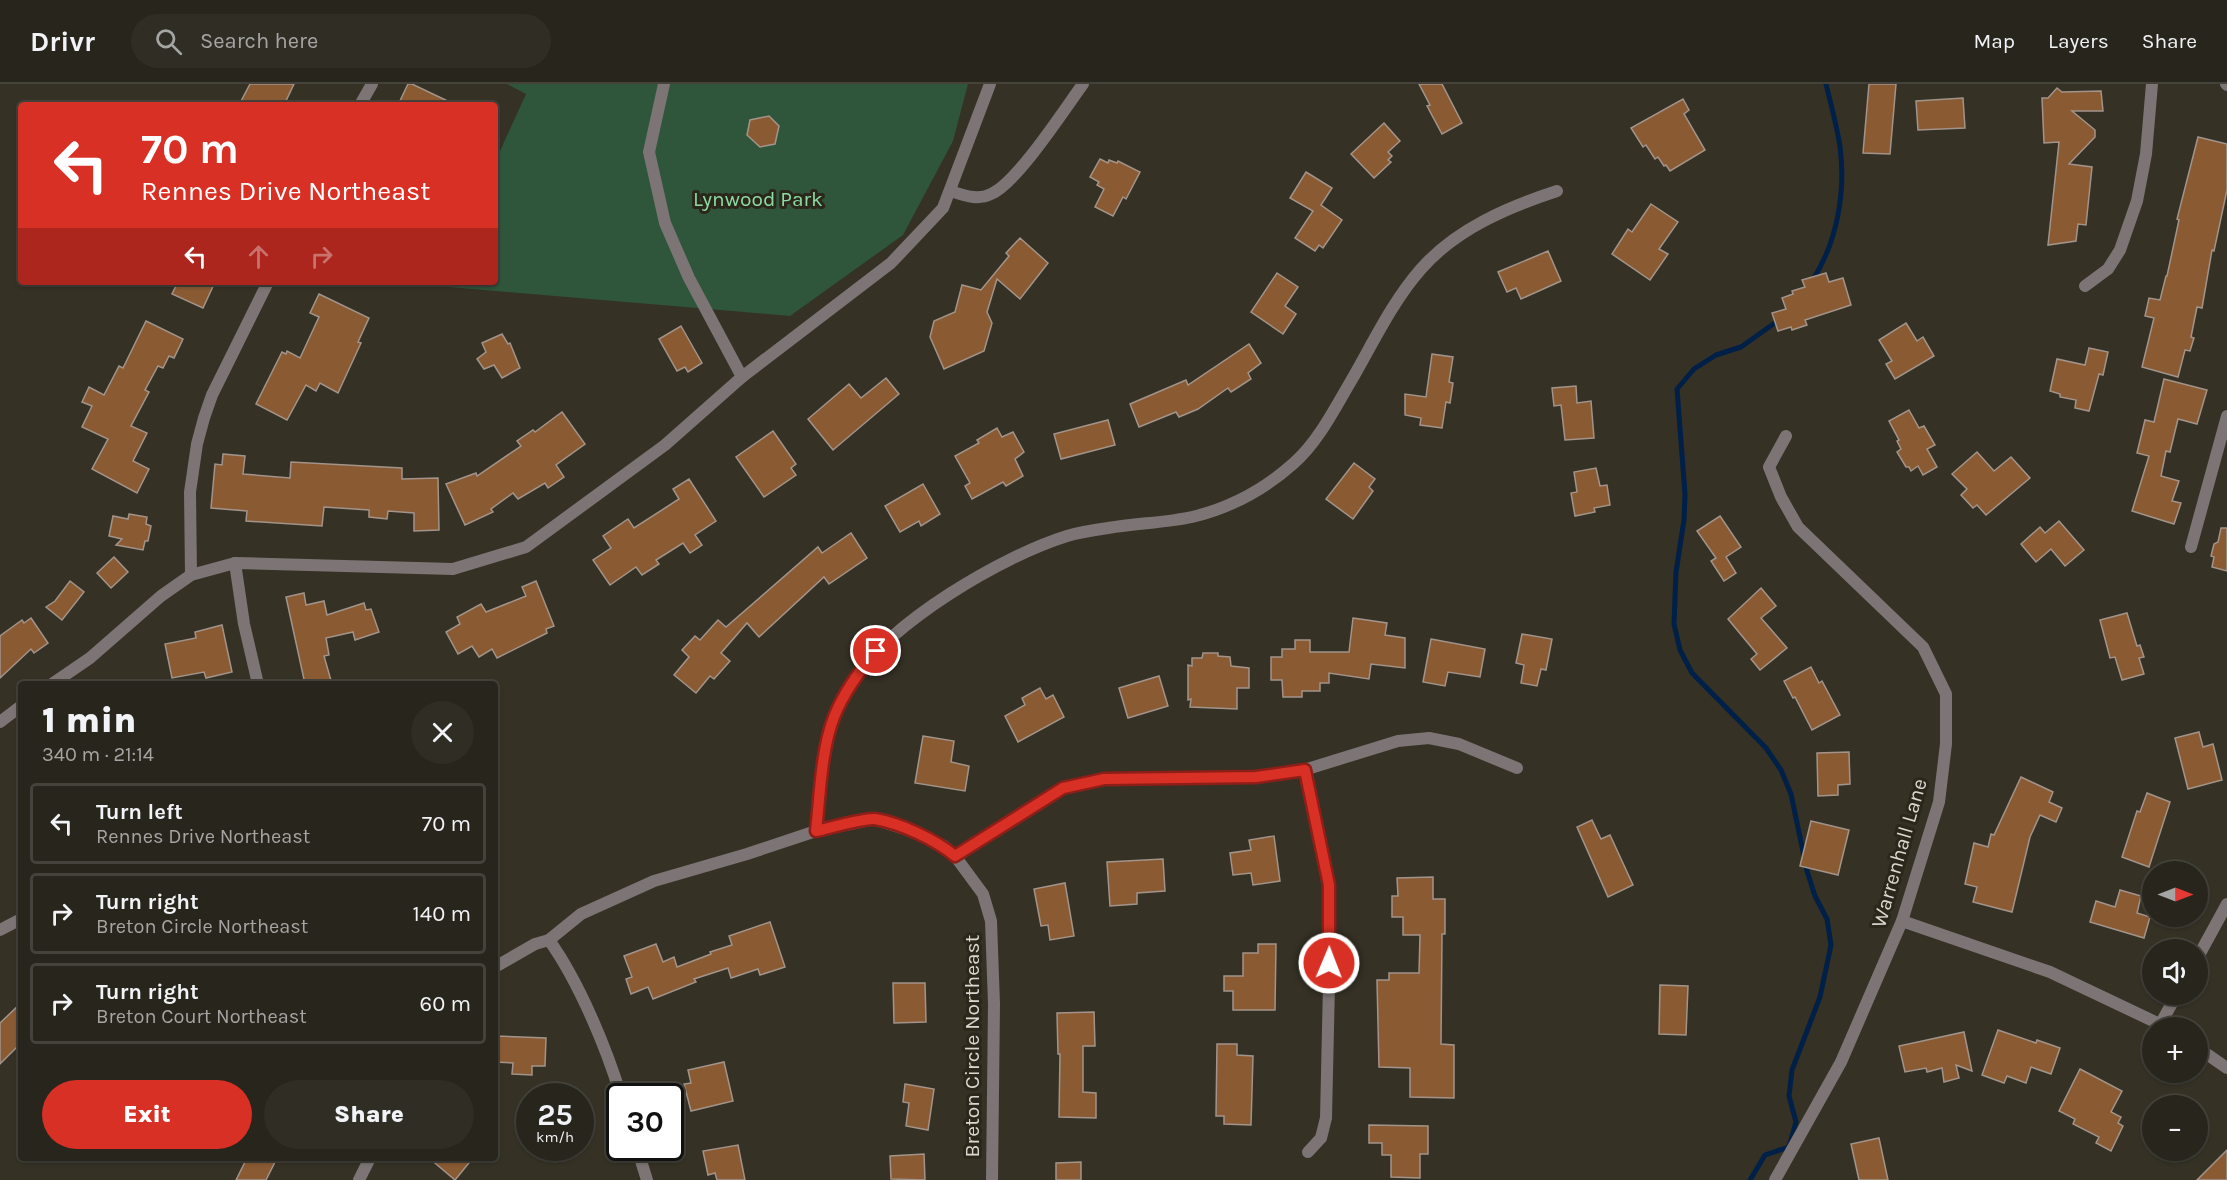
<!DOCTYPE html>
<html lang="en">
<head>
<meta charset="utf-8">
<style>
  :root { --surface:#28251c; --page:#302d25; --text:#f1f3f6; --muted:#a5a5a3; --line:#44423b; --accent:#d93025 }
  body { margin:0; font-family:Karla,sans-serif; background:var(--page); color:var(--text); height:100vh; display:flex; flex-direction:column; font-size:22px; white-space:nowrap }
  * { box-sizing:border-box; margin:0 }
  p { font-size:20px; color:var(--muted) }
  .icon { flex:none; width:33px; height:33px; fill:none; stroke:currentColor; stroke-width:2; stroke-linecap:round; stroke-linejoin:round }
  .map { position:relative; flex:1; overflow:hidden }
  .details { position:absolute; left:18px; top:597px; width:480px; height:480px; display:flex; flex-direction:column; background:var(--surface); border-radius:6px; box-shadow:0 2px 4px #0004,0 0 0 2px var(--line) }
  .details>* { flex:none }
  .hud { position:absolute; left:18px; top:18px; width:480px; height:183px; border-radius:6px; box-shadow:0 2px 4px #0004,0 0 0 2px var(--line); background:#d93025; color:#fff; overflow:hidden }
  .needle { width:39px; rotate:90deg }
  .buttons { position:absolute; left:2142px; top:777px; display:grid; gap:12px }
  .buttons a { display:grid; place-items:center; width:66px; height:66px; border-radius:50%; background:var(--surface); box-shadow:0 2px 4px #0004,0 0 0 2px var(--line); font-size:30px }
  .speed { position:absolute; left:516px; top:999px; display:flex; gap:12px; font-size:30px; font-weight:700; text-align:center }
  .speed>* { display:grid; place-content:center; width:78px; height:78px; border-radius:50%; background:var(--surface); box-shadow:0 2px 4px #0004,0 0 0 2px var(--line); line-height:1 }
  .speed small { font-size:15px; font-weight:400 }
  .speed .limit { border:3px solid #111; border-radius:9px; background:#fff; color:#111 }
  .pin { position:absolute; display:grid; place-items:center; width:51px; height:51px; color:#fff; margin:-26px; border:3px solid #fff; border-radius:50%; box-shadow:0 2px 6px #0007 }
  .me { position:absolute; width:66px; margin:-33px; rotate:1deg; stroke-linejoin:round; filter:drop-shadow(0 0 4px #0008) }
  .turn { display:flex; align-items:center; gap:21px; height:126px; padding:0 24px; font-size:27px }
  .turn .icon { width:78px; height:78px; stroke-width:2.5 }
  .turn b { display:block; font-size:42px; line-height:51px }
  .lanes { display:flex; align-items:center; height:57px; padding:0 24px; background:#0003; justify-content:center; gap:30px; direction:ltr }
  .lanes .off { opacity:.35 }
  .round { display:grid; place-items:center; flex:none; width:63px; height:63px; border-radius:32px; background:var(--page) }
  .summary { display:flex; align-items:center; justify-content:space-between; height:102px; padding:0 24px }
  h1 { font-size:36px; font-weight:800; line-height:45px }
  .button { display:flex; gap:12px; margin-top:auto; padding:12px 24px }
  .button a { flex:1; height:69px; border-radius:36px; background:var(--accent); color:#fff; font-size:24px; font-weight:800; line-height:69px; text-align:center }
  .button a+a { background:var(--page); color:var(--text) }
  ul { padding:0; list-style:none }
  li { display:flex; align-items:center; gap:18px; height:81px; margin:0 12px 9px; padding:0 12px; border:3px solid var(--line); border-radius:6px }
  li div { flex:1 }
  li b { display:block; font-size:22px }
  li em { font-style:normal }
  header { display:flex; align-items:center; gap:36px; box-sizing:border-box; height:84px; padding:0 30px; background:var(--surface); border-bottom:2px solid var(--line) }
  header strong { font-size:28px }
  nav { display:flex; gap:33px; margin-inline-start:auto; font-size:21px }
  .search { width:420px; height:54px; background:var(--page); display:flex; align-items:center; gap:15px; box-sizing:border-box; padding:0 21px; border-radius:33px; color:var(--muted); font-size:22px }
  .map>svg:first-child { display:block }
  .green { fill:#2f553a }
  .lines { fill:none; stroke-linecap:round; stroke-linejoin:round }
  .stream { stroke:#012048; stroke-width:5 }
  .building { fill:#8a5a33; stroke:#a2948a; stroke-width:1.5 }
  .street { stroke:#7c7475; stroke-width:12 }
  .route-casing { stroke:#8d1f18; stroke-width:15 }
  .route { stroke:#d93025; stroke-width:10 }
  .labels { text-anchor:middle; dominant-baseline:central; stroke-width:6; stroke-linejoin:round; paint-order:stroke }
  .park-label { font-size:21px; fill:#8cdca2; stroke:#2b271b }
  .street-label { font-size:21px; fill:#dad8d0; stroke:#2b271b }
</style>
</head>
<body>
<header>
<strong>Drivr</strong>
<div class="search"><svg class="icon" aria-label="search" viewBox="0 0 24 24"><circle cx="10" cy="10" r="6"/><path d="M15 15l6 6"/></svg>Search here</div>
<nav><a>Map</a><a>Layers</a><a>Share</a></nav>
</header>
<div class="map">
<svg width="2227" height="1096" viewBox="0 0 2227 1096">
  <rect width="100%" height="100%" fill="#353125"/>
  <polygon class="green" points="507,0 968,0 953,57 903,151 790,232 437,202 439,198 495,198 495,78 526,10"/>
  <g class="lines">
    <g class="stream">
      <path d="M1812,197C1837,159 1846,108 1840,63C1837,42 1831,21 1826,0"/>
      <polyline points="1750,1096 1765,1071 1789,1063 1796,1038 1789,1012 1792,986 1820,913 1831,861 1827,835 1815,812 1807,787 1791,710 1781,686 1766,664 1692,589 1680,566 1674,540 1676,488 1684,436 1685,410 1677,305 1694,285 1716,271 1741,263 1779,236"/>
    </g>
  </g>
  <g class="building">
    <polygon points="250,0 294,0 284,21 239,21"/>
    <polygon points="408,0 412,0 456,21 398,21"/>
    <polygon points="1419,0 1442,0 1462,39 1442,50 1427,22 1430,21"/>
    <polygon points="1869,0 1896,0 1890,70 1863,69"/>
    <polygon points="2057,4 2062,8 2101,7 2103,27 2072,27 2095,46 2095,53 2069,80 2092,83 2086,141 2078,140 2076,157 2048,161 2059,58 2044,59 2042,14 2048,14"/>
    <polygon points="1963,14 1965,44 1918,46 1916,17"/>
    <polygon points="1683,15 1689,26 1684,30 1705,66 1670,87 1666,81 1664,82 1658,73 1655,75 1646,61 1643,63 1631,44"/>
    <polygon points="769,32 779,42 775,60 760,63 747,51 750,36"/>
    <polygon points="1384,39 1400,57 1388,68 1392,72 1388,76 1391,78 1374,94 1351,70"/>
    <polygon points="2198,53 2227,60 2227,106 2214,167 2212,166 2202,224 2197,223 2191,253 2194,254 2190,267 2185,266 2178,293 2142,283 2154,234 2145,232 2149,214 2160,216 2166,192 2167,192 2179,136 2177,135"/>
    <polygon points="1100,75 1108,79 1109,76 1117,79 1118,77 1140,88 1126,115 1123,113 1113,132 1095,123 1104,105 1097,101 1099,98 1090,93"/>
    <polygon points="1306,88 1332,104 1321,121 1342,136 1323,164 1319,161 1315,167 1295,154 1313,127 1290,114"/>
    <polygon points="1651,120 1678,138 1659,165 1668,170 1650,196 1612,170 1628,145 1632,148"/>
    <polygon points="1020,154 1048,179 1020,215 997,195 987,228 992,239 984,267 944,285 930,253 934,237 955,228 962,201 981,206 1009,172 1006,169"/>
    <polygon points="1548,167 1561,197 1521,215 1516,204 1507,208 1498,188"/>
    <polygon points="1277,189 1298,203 1285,222 1296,230 1283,250 1251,228"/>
    <polygon points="1826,189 1829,198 1843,194 1851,221 1805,236 1807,241 1792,246 1791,243 1778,247 1772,229 1786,225 1782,214 1793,210 1792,207 1805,203 1802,196"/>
    <polygon points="178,198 215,198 203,224 172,210"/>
    <polygon points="319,210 369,234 358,258 361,259 338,309 320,299 316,307 306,301 287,336 256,320 282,268 286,270 287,267 300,274 319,233 310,229"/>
    <polygon points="146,237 183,255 174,274 169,272 163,284 158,282 145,306 149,308 131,342 147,349 133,377 149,385 137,409 92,385 108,355 82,343 92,322 82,318 89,303 104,311 119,282 123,284"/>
    <polygon points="1906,239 1917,257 1923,253 1934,272 1895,295 1886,280 1892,277 1879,256"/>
    <polygon points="681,242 702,279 688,288 685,283 677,287 659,255"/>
    <polygon points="502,250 508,260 510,259 520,284 502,294 494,281 484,285 477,275 486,268 482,259"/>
    <polygon points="1249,260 1261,279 1248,289 1251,295 1231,308 1228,304 1198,325 1179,333 1176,328 1139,343 1130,320 1186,296 1188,301"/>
    <polygon points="2089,264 2108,268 2103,291 2099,290 2089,327 2075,324 2076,316 2060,313 2060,310 2050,307 2057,275 2085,281"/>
    <polygon points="1432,270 1453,273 1449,298 1453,299 1450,319 1446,318 1442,344 1420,341 1421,334 1405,331 1405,310 1426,313"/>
    <polygon points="886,294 899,310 833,366 808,335 849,300 861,314"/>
    <polygon points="2164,295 2207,306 2197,340 2178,335 2170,368 2166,367 2161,392 2179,397 2172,417 2181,419 2174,440 2132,427 2149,372 2137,369 2145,336 2154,338"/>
    <polygon points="1576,302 1577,319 1591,317 1594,354 1565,356 1561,321 1554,322 1552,304"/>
    <polygon points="1909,326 1919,344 1924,342 1935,361 1927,365 1937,383 1923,391 1918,382 1911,387 1909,383 1906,383 1897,368 1901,365 1897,357 1899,356 1889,337"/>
    <polygon points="562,328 585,360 556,381 564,393 548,404 545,399 518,415 513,409 491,425 493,428 465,441 446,400 476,389 477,392 521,362 517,357 533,346 535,348"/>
    <polygon points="1108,336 1115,361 1061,375 1054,350"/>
    <polygon points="997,344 1002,353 1013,348 1024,368 1015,375 1023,392 1006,402 1003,398 972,415 965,402 970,399 955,372 979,359 977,356"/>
    <polygon points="773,347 796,380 791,384 796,391 764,413 736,373"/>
    <polygon points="1977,368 1994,387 2011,373 2030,394 1986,431 1977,421 1973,424 1961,411 1967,405 1952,390"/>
    <polygon points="223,370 245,372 243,390 290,394 291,378 402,384 402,395 438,394 439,446 414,447 414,429 388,427 387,435 369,433 369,426 324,423 322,442 246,437 247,427 211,424 215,380 222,381"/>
    <polygon points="1354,379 1375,395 1369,403 1373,407 1353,435 1326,415"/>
    <polygon points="1596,384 1600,402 1607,401 1610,421 1594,424 1595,428 1575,432 1571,409 1577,408 1574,388"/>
    <polygon points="689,395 716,437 695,451 702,461 690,469 683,459 656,476 659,480 642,491 636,483 610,501 593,476 611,464 603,452 628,435 634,444 679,415 673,405"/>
    <polygon points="923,400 940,430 921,442 919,437 900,448 885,422"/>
    <polygon points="129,430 147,433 146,440 151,442 148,457 145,457 143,466 116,461 122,455 109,452 113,432 128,435"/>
    <polygon points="1720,432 1741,463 1726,473 1736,489 1724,497 1711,477 1716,474 1697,447"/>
    <polygon points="2059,437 2084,466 2065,482 2051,465 2036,478 2021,460 2040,443 2045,449"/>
    <polygon points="2221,444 2227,444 2227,487 2212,483 2214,473 2211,472 2214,460 2218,458"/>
    <polygon points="851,449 867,474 829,500 824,493 759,553 747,539 721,569 730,577 714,595 710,592 696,609 674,591 689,573 682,566 695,552 700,556 718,536 726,543 818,463 822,469"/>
    <polygon points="114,473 128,488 111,504 97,489"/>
    <polygon points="70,497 84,508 62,536 46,523 55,517"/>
    <polygon points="536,497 554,542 546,545 547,549 497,574 492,565 479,573 472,562 458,570 446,548 460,540 457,533 481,520 486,528 526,512 522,503"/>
    <polygon points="1761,504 1776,522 1761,534 1787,564 1760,586 1751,575 1757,570 1728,535"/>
    <polygon points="304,509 306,521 324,517 327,531 364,519 366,526 371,525 379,548 355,556 353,548 326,554 329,571 324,572 332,600 305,600 286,513"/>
    <polygon points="2127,529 2137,562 2140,561 2144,573 2139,574 2144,590 2122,596 2115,573 2110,574 2100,536"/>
    <polygon points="31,534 48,559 34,569 31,565 0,594 0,552 22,536 24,539"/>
    <polygon points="1353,534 1387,539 1385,551 1405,554 1405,584 1371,580 1369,595 1329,589 1329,599 1320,599 1320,607 1302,607 1302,613 1283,613 1282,596 1271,596 1271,573 1282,573 1282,565 1295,565 1295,556 1310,556 1310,568 1349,568"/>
    <polygon points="222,541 232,588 206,594 204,588 172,594 165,560 196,554 195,548"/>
    <polygon points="1522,550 1552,555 1546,586 1541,585 1537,602 1521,599 1524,581 1516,579"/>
    <polygon points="1431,555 1485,565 1480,593 1448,588 1445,602 1423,598"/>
    <polygon points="1203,569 1218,569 1218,572 1230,573 1231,582 1249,584 1249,604 1237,604 1237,625 1190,623 1191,615 1188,616 1188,581 1192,582 1192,574 1202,574"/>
    <polygon points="1811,583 1819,599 1822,597 1840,631 1812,646 1795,613 1793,614 1784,597"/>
    <polygon points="1159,592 1168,622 1128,634 1119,604"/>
    <polygon points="1040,604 1046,615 1053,611 1064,633 1018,658 1005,632 1025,621 1022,614"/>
    <polygon points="2199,648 2203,663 2213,660 2222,696 2188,705 2175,654"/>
    <polygon points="923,652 954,657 951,678 969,682 965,707 915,699"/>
    <polygon points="1849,668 1850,700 1838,701 1838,711 1818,712 1817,669"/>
    <polygon points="2021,693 2053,708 2049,718 2062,724 2056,738 2040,731 2030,753 2012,828 1973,818 1977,803 1965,800 1974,759 1988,763 1991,750 1994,751"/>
    <polygon points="2147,709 2170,718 2149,783 2122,773 2137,727 2140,728"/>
    <polygon points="1592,736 1601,755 1610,751 1633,801 1608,813 1577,743"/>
    <polygon points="1811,737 1849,746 1838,791 1800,782"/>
    <polygon points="1274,752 1280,797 1253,801 1251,789 1233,791 1230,769 1251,766 1249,756"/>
    <polygon points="1163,775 1165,807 1137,809 1137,820 1110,822 1107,778"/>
    <polygon points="1433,793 1433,815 1445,815 1445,850 1442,850 1441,960 1454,961 1454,1014 1410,1013 1410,984 1379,983 1377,896 1389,896 1389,889 1419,889 1420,851 1403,851 1403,833 1392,833 1392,812 1398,812 1397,794"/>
    <polygon points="1065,799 1074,852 1050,856 1048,841 1041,842 1034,805"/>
    <polygon points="2120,806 2141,812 2137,829 2150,833 2144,854 2090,838 2096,817 2115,823"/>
    <polygon points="770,838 785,883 760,891 758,885 731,894 728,884 694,895 696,898 653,915 648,903 631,910 626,895 632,893 624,872 656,860 663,878 674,873 677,883 711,870 710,868 732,861 729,852"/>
    <polygon points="1258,860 1276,860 1275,926 1233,926 1233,907 1224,907 1224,892 1243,892 1243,869 1258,869"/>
    <polygon points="893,899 925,899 926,938 894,939"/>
    <polygon points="1660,901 1688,902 1686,951 1659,950"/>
    <polygon points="21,919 21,959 0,980 0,939"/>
    <polygon points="1094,928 1095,962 1083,962 1083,1008 1096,1009 1096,1034 1059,1033 1060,970 1058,970 1057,929"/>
    <polygon points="1998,946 2036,959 2037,956 2060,964 2051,990 2031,983 2026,999 2007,992 2004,999 1982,991"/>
    <polygon points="1964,948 1972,987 1956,981 1959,994 1944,998 1942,984 1927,988 1926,984 1905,988 1899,962"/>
    <polygon points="495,952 546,954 545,982 532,982 532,991 512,990 513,979 495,978"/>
    <polygon points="1217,960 1237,960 1237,971 1253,972 1251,1041 1224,1040 1224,1032 1216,1032"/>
    <polygon points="724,978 733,1017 691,1027 684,1000 691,999 688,986"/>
    <polygon points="2080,985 2122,1007 2111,1028 2121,1033 2118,1039 2123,1042 2111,1067 2096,1059 2099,1053 2073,1040 2075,1035 2059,1027"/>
    <polygon points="905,1000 934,1005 928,1046 906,1042 909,1019 903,1018"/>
    <polygon points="1369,1041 1428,1042 1428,1070 1420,1070 1420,1094 1391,1093 1391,1071 1382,1071 1382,1059 1369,1059"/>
    <polygon points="1879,1054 1888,1096 1859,1096 1851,1060"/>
    <polygon points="738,1061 745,1096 717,1096 715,1089 708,1091 703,1067"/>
    <polygon points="2227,1066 2227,1096 2197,1096"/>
    <polygon points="924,1070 925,1096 891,1095 890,1072"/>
    <polygon points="247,1074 277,1074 266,1096 236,1096"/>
    <polygon points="429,1074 473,1074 455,1096"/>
    <polygon points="1081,1078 1081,1096 1056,1096 1056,1079"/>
  </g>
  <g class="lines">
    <g class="street">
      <polyline points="664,0 649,68 665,139 689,194 742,293"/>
      <polyline points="2226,0 2227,1"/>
      <polyline points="360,21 372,0"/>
      <path d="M950,107C964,111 977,117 991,110C1017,99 1064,26 1083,0"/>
      <polyline points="2085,202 2108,185 2120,166 2137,117 2146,70 2152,0"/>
      <polyline points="2191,463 2227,332"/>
      <polyline points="235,479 244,540 258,600"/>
      <polyline points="191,491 190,408 197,360 204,334 212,311 268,198"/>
      <polyline points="52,600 90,574 161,512 191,491 235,479 453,485 526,463 665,361 742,293 891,179 943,124 990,0"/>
      <polyline points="0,638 21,622"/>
      <polyline points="1304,686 1329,801 1330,855 1326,1034 1321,1054 1308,1068"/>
      <path d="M816,747C820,712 821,665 834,632C839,620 846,606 854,595C893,537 1000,473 1067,452C1080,448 1094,446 1108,444C1136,439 1165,439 1192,433C1230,424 1265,405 1294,379C1318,358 1335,324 1351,297C1373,259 1392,218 1421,185C1456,145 1508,123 1557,107"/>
      <polyline points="955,772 1063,704 1104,695 1256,693 1304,686 1398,657 1429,654 1459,660 1517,684"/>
      <polyline points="1902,837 2050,888 2168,944"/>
      <polyline points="0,846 21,835"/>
      <path d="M549,856C579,898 606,963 621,1012"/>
      <polyline points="2198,873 2227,820"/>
      <polyline points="495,883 535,860 549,856 581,830 654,797 747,770 816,747 874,735 908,746 944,762 955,772 983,810 991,837 994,920 992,1096"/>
      <polyline points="2161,939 2177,910"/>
      <polyline points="2198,964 2227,984"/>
      <polyline points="637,1064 647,1096"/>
      <polyline points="359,1096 370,1074"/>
      <polyline points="1775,1096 1841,978 1902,837 1939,718 1946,660 1946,610 1923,563 1798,443 1781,413 1769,383 1786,352"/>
    </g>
  </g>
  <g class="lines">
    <g class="route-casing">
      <path id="route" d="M876,567C859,588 844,608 834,633C821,666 820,712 816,747C830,744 863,734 875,735C900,739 936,756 955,772L1063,704L1104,695L1256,693L1305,686L1329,801V879"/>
    </g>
    <use href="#route" class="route"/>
  </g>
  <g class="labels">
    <g class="park-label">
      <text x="758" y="115">Lynwood Park</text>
    </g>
    <g class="street-label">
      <text transform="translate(1899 769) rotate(-74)">Warrenhall Lane</text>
      <text transform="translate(972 962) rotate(-90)">Breton Circle Northeast</text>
    </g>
  </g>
</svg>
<div class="buttons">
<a><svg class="needle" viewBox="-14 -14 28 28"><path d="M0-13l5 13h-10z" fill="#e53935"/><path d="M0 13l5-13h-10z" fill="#a5a5a3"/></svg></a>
<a><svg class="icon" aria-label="sound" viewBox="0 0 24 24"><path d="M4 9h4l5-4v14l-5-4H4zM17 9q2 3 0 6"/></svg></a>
<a>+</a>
<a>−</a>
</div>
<div class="speed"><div>25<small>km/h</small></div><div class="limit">30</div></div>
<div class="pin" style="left:876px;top:567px;background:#d93025"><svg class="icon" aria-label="arrive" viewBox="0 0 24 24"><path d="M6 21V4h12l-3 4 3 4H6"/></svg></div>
<svg class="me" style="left:1329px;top:879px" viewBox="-20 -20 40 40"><circle r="17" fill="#d93025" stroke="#fff" stroke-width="3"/><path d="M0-11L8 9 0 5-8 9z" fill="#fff"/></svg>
<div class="hud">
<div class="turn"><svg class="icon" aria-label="left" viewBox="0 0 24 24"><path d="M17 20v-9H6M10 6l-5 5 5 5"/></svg><div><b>70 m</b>Rennes Drive Northeast</div></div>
<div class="lanes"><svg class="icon" aria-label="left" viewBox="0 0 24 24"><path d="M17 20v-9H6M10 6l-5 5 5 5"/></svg><svg class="icon off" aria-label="ahead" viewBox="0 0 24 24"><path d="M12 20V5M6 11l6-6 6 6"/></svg><svg class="icon off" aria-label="right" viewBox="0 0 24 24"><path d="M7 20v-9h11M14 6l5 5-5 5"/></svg></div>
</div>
<section class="details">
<div class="summary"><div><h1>1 min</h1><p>340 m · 21:14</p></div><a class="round"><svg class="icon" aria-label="close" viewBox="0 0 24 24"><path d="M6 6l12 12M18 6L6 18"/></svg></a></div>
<ul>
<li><svg class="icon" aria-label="left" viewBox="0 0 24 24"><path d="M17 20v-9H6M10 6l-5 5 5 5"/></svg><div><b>Turn left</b><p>Rennes Drive Northeast</p></div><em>70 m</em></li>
<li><svg class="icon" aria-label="right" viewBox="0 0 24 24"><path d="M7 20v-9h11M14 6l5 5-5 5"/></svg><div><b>Turn right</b><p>Breton Circle Northeast</p></div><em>140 m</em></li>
<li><svg class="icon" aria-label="right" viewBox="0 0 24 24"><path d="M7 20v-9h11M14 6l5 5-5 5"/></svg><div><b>Turn right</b><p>Breton Court Northeast</p></div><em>60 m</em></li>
</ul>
<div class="button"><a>Exit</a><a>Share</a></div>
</section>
</div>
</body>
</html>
